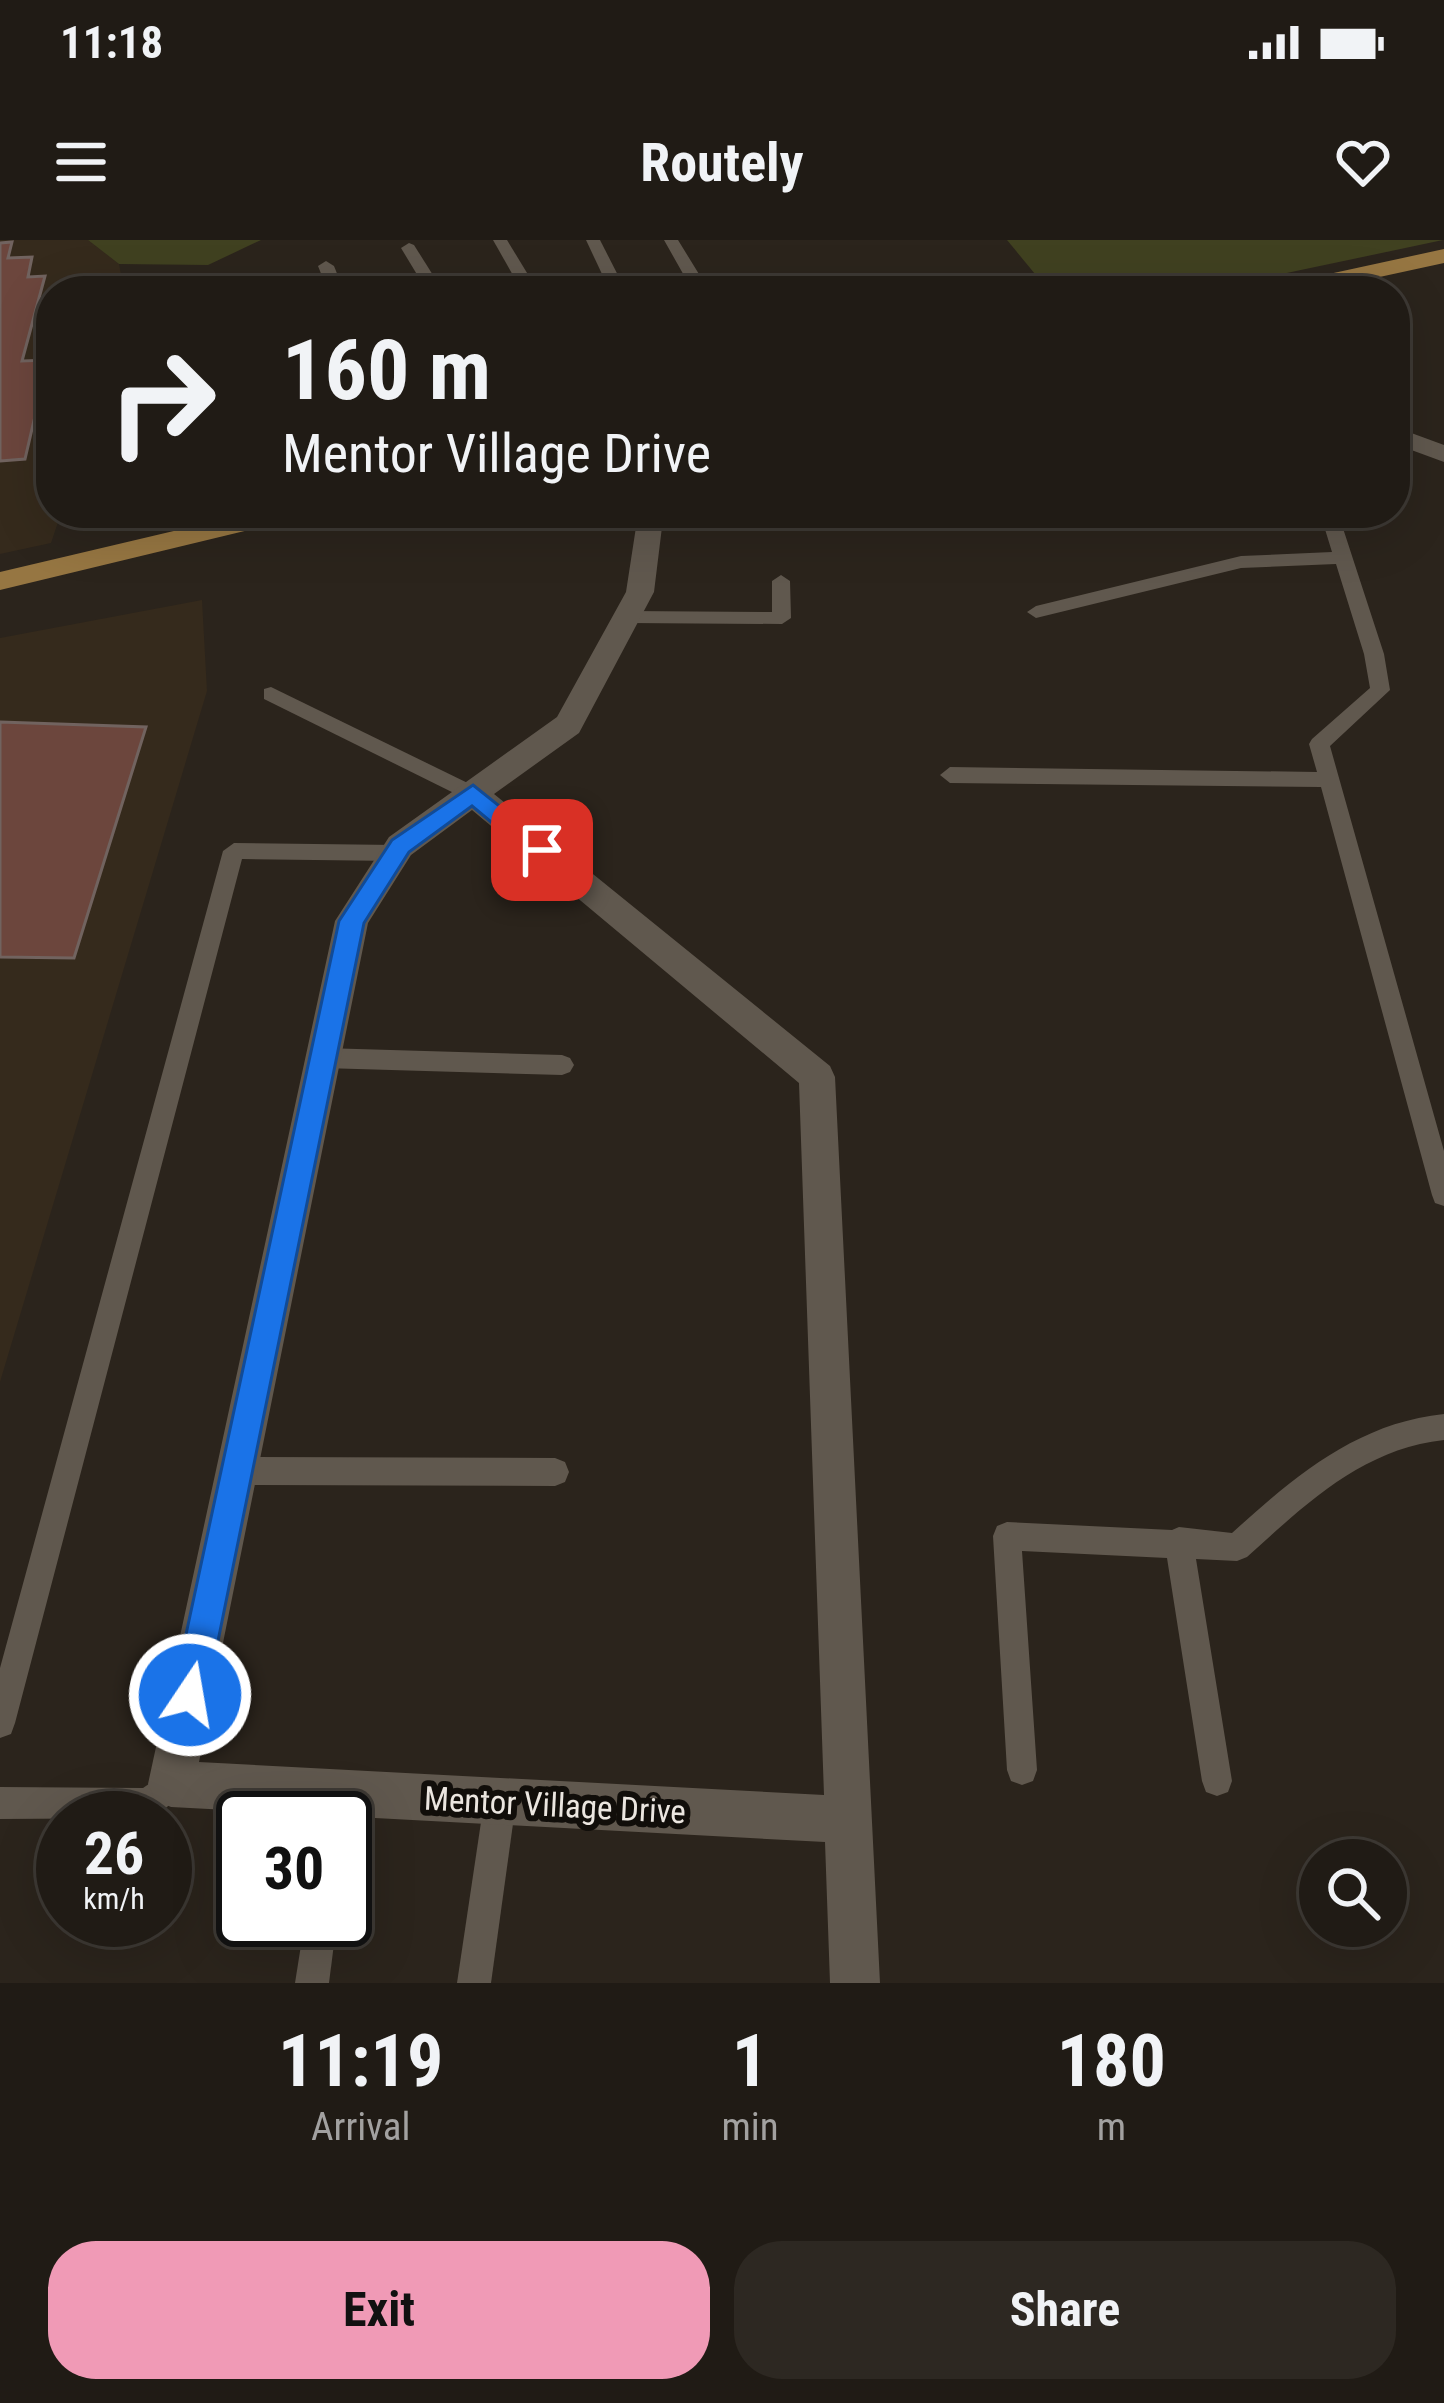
<!DOCTYPE html>
<html lang="en">
<head>
<meta charset="utf-8">
<style>
  :root { --surface:#201b15; --page:#2d2822; --text:#f1f3f6; --muted:#a2a1a0; --line:#3d3934; --accent:#f09ab6 }
  body { margin:0; font-family:"Roboto Condensed",sans-serif; background:var(--page); color:var(--text); height:100vh; display:flex; flex-direction:column; font-size:45px; white-space:nowrap }
  * { box-sizing:border-box; margin:0 }
  p { font-size:39px; color:var(--muted) }
  .icon { flex:none; width:66px; height:66px; fill:none; stroke:currentColor; stroke-width:2; stroke-linecap:round; stroke-linejoin:round }
  .map { position:relative; height:1743px; overflow:hidden }
  .details { display:flex; flex-direction:column; background:var(--surface); flex:1 }
  .details>* { flex:none }
  .hud { position:absolute; left:36px; top:36px; width:1374px; height:252px; border-radius:48px; box-shadow:0 12px 48px #0002,0 0 0 3px var(--line); background:#201b15; color:var(--text); overflow:hidden }
  .buttons { position:absolute; left:1299px; top:1599px; display:grid; gap:24px }
  .buttons a { display:grid; place-items:center; width:108px; height:108px; border-radius:50%; background:var(--surface); box-shadow:0 12px 48px #0002,0 0 0 3px var(--line); font-size:60px }
  .speed { position:absolute; left:36px; top:1551px; display:flex; gap:24px; font-size:60px; font-weight:700; text-align:center }
  .speed>* { display:grid; place-content:center; width:156px; height:156px; border-radius:50%; background:var(--surface); box-shadow:0 12px 48px #0002,0 0 0 3px var(--line); line-height:1 }
  .speed small { font-size:30px; font-weight:400 }
  .speed .limit { border:6px solid #111; border-radius:18px; background:#fff; color:#111 }
  .pin { position:absolute; display:grid; place-items:center; width:102px; height:102px; color:#fff; margin:-51px; border-radius:24px; box-shadow:0 6px 18px #0006 }
  .me { position:absolute; width:132px; margin:-66px; rotate:12deg; stroke-linejoin:round; filter:drop-shadow(0 0 9px #0008) }
  .turn { display:flex; align-items:center; gap:42px; height:252px; padding:0 48px; font-size:54px }
  .turn .icon { width:156px; height:156px; stroke-width:2.5 }
  .turn b { display:block; font-size:84px; line-height:102px }
  .eta { display:flex; justify-content:space-evenly; align-items:center; height:204px; text-align:center }
  .eta b { font-size:72px; font-weight:700; line-height:84px }
  .primary-button { display:flex; gap:24px; margin-top:auto; padding:24px 48px }
  .primary-button a { flex:1; height:138px; border-radius:48px; background:var(--accent); color:#111; font-size:48px; font-weight:700; line-height:138px; text-align:center }
  .primary-button a+a { background:var(--page); color:var(--text) }
  .status { display:flex; justify-content:space-between; align-items:center; height:84px; padding:0 60px; background:var(--surface); direction:ltr }
  .status svg { height:33px; fill:currentColor }
  header { display:flex; justify-content:space-between; align-items:center; height:156px; padding:0 48px; background:var(--surface); font-size:54px; font-weight:700 }
  .map>svg:first-child { display:block }
  .built { fill:#352a1c }
  .green { fill:#404120 }
  .building { fill:#6c463d; stroke:#71635f; stroke-width:3 }
  .lines { fill:none; stroke-linecap:round; stroke-linejoin:round }
  .service { fill:#60584e; fill-rule:evenodd }
  .minor { fill:#60584e; fill-rule:evenodd }
  .primary { fill:#967642; fill-rule:evenodd }
  .route { fill:#1a73e8; stroke:#114b97; stroke-width:3 }
  .labels { text-anchor:middle; dominant-baseline:central; stroke-width:12; stroke-linejoin:round; paint-order:stroke }
  .street-label { font-size:33px; fill:#ebe6e0; stroke:#110e0a }
</style>
</head>
<body>
<div class="status"><b>11:18</b><svg viewBox="0 0 49 12"><path d="M0 12V9h3v3zM5 12V6h3v6zM10 12V3h3v9zM15 12V0h3v12zM26 1h20v11H26zM47 4h2v5h-2z"/></svg></div>
<header><svg class="icon" aria-label="menu" viewBox="0 0 24 24"><path d="M4 6h16M4 12h16M4 18h16"/></svg>Routely<svg class="icon" aria-label="heart" viewBox="0 0 24 24"><path d="M12 20l-8-8c-3-5 5-10 8-4 3-6 11-1 8 4z"/></svg></header>
<div class="map">
<svg width="1444" height="1743" viewBox="0 0 1444 1743">
  <rect width="100%" height="100%" fill="#2b241c"/>
  <g class="built">
    <polygon points="0,0 88,0 119,24 124,51 51,51 51,273 61,273 51,303 0,314"/>
    <polygon points="202,360 207,451 0,1142 0,398"/>
  </g>
  <g class="green">
    <polygon points="88,0 261,0 208,25 119,24"/>
    <polygon points="1007,0 1443,0 1202,51 1049,51"/>
  </g>
  <g class="building">
    <polygon points="12,2 8,18 32,17 28,37 45,36 22,121 50,120 43,145 51,147 51,158 39,159 25,219 0,221 0,3"/>
    <polygon points="0,482 146,487 74,718 0,717"/>
  </g>
  <g class="lines">
    <g class="service">
      <polygon points="493,0 507,0 538,51 522,51"/>
      <polygon points="586,0 600,0 626,51 610,51"/>
      <polygon points="664,0 678,0 702,39 699,51 683,51 686,39"/>
      <polygon points="409,3 414,5 443,51 427,51 401,8"/>
      <polygon points="326,21 334,26 344,51 328,51 318,26"/>
      <polygon points="1320,273 1338,273 1384,414 1390,450 1330,506 1444,911 1444,966 1435,963 1432,955 1321,547 950,543 940,535 950,527 1317,532 1309,504 1312,499 1370,448 1364,414 1336,324 1241,328 1036,378 1027,372 1036,366 1241,316 1332,312"/>
      <polygon points="781,335 790,341 791,378 782,384 628,383 619,377 628,371 772,372 772,341"/>
      <polygon points="271,447 480,549 483,554 480,559 466,559 264,459 264,449"/>
      <polygon points="234,603 396,605 407,613 396,621 242,619 15,1483 11,1494 0,1498 0,1428 223,611"/>
      <polygon points="323,808 562,815 570,818 574,825 570,832 562,835 323,828 315,825 311,818 315,811"/>
      <path d="M1444,1174V1200C1362,1209 1306,1264 1247,1317L1237,1321L1196,1319L1232,1541L1228,1552L1217,1556L1206,1552L1202,1541L1167,1318L1022,1311L1037,1530L1033,1541L1022,1545L1011,1541L1007,1530L993,1296L997,1286L1007,1282L1172,1290L1179,1287L1232,1293C1295,1236 1357,1183 1444,1174Z"/>
      <polygon points="237,1217 555,1218 565,1222 569,1232 565,1242 555,1246 237,1245 227,1241 223,1231 227,1221"/>
      <polygon points="171,1529 182,1533 186,1544 182,1555 153,1578 0,1579 0,1547 143,1548"/>
      <polygon points="500,1546 511,1551 516,1562 491,1743 457,1743 484,1562 489,1551"/>
      <polygon points="305,1680 337,1680 329,1743 295,1743"/>
    </g>
    <g class="minor">
      <polygon points="1395,187 1444,205 1444,222 1395,204"/>
      <path d="M633,273H659L662,287L654,352L579,493L494,554L830,826L835,837L880,1743H830L825,1602L171,1567L155,1560L148,1544L335,681L389,597L557,477L626,352L636,287ZM472,570L799,843L824,1555L199,1522L368,683L411,615Z"/>
    </g>
    <g class="primary">
      <polygon points="1444,9 1444,23 1315,51 1271,51 1283,44"/>
      <polygon points="250,273 299,273 286,281 0,350 0,332"/>
    </g>
  </g>
  <polygon class="route" points="473,545 554,610 542,619 533,617 472,566 409,612 364,683 207,1455 202,1467 190,1472 178,1467 173,1455 339,681 392,600"/>
  <g class="labels">
    <g class="street-label">
      <text transform="translate(555 1565) rotate(3)">Mentor Village Drive</text>
    </g>
  </g>
</svg>
<div class="buttons">
<a><svg class="icon" aria-label="search" viewBox="0 0 24 24"><circle cx="10" cy="10" r="6"/><path d="M15 15l6 6"/></svg></a>
</div>
<div class="speed"><div>26<small>km/h</small></div><div class="limit">30</div></div>
<div class="pin" style="left:542px;top:610px;background:#d93025"><svg class="icon" aria-label="arrive" viewBox="0 0 24 24"><path d="M6 21V4h12l-3 4 3 4H6"/></svg></div>
<svg class="me" style="left:190px;top:1455px" viewBox="-20 -20 40 40"><circle r="17" fill="#1a73e8" stroke="#fff" stroke-width="3"/><path d="M0-11L8 9 0 5-8 9z" fill="#fff"/></svg>
<div class="hud">
<div class="turn"><svg class="icon" aria-label="right" viewBox="0 0 24 24"><path d="M7 20v-9h11M14 6l5 5-5 5"/></svg><div><b>160 m</b>Mentor Village Drive</div></div>
</div>
</div>
<section class="details">
<div class="eta">
<div><b>11:19</b><p>Arrival</p></div>
<div><b>1</b><p>min</p></div>
<div><b>180</b><p>m</p></div>
</div>
<div class="primary-button"><a>Exit</a><a>Share</a></div>
</section>
</body>
</html>
